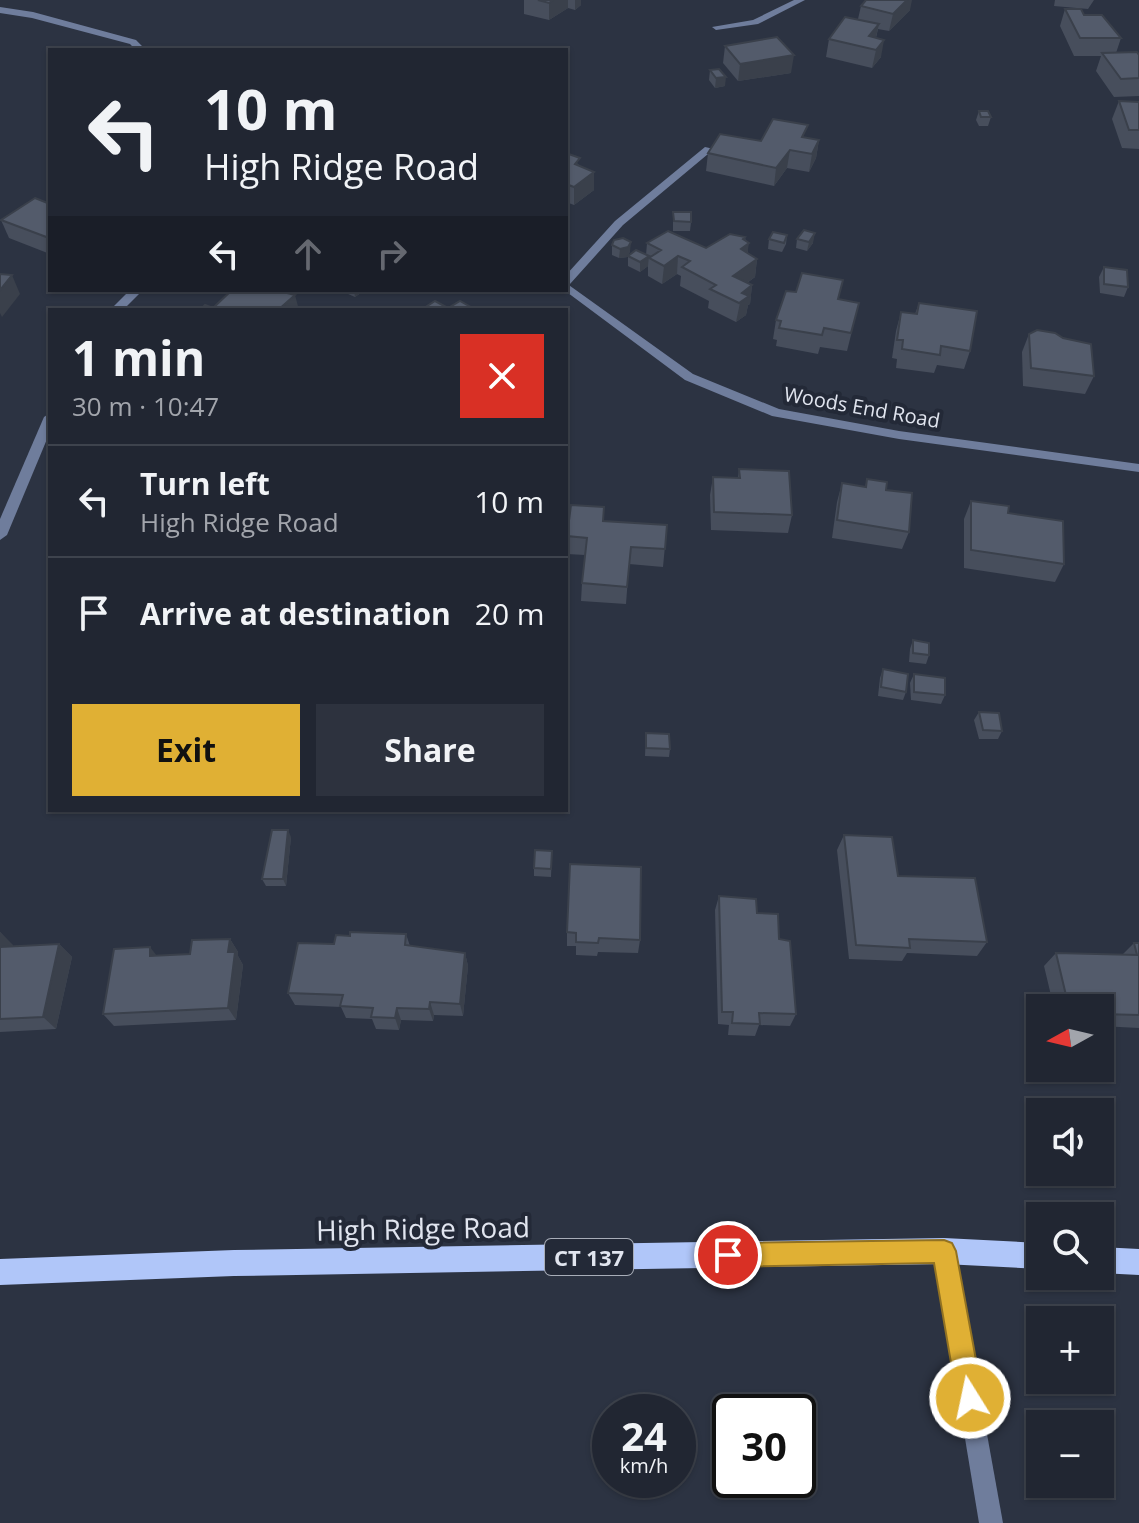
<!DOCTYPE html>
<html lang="en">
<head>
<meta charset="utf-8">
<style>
  :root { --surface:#212632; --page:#2d323e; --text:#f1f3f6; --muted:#a2a5ac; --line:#3e434d; --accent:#e0b034 }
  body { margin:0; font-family:"Open Sans",sans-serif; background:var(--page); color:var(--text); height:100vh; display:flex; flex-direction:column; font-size:30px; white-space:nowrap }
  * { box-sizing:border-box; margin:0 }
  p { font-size:26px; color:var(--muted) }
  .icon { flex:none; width:44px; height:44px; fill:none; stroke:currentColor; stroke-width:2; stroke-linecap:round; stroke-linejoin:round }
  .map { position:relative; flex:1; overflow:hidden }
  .sheet { position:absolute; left:48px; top:308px; width:520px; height:504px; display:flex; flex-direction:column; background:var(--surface); border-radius:0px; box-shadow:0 2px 6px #0004,0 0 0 2px var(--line) }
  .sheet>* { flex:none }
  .banner { position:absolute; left:48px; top:48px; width:520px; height:244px; border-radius:0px; box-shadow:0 2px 6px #0004,0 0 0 2px var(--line); background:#212632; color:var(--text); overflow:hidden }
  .needle { width:52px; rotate:262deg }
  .controls { position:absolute; left:1026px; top:994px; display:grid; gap:16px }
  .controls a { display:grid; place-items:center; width:88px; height:88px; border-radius:0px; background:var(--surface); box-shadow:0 2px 6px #0004,0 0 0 2px var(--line); font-size:40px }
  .speed { position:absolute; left:592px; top:1394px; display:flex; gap:16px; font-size:40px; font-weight:700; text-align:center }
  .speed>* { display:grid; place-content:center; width:104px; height:104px; border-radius:50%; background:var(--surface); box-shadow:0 2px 6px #0004,0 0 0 2px var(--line); line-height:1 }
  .speed small { font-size:20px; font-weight:400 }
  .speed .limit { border:4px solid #111; border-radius:12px; background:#fff; color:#111 }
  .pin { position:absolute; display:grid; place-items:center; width:68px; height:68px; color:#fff; margin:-34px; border:4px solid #fff; border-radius:50%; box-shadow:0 2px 8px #0007 }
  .me { position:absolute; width:88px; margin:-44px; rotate:350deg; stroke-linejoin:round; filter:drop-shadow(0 0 6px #0008) }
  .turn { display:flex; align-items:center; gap:28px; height:168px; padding:0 24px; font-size:36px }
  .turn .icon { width:104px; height:104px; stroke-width:2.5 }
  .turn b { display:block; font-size:56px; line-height:68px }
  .lanes { display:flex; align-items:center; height:76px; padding:0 24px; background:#0003; justify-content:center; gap:40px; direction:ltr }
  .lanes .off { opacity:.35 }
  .round { display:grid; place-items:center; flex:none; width:84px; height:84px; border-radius:0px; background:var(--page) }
  .headline { display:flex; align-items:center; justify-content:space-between; height:136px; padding:0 24px }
  h1 { font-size:48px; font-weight:700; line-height:60px }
  .cta { display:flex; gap:16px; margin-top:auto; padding:16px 24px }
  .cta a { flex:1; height:92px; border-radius:0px; background:var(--accent); color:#111; font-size:32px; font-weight:700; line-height:92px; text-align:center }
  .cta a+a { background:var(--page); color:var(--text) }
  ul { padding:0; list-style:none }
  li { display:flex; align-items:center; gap:24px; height:112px; padding:0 24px; border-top:2px solid var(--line) }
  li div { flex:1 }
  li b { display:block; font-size:30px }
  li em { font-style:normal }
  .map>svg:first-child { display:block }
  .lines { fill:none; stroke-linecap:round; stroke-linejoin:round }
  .service { fill:#6f7d9c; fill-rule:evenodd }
  .minor { fill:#6f7d9c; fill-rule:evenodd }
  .primary { fill:#b0c6f9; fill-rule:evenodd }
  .wall { fill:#474e5c }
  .shaded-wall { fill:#3a404b }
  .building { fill:#535b6b; stroke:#3a404b; stroke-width:2 }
  .route { fill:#e0b034; stroke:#927222; stroke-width:2 }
  .labels { text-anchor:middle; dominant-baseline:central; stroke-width:8; stroke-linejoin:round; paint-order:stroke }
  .far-street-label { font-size:20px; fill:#e1e5ef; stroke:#232937 }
  .shield { fill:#232937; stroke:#a8adb8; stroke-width:2 }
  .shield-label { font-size:22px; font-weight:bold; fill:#e1e5ef }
  .near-street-label { font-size:28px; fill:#e1e5ef; stroke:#232937 }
</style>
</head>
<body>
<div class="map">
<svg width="1139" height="1523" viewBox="0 0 1139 1523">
  <rect width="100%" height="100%" fill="#2c3342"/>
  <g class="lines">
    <polygon class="service" points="705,147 714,149 623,225 570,284 566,285 566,275 615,221"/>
    <g class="minor">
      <polygon points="794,0 805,0 758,24 716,30 712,27 753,20"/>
      <polygon points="0,7 33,12 136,40 146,50 136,50 130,44 32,18 0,13"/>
      <polygon points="566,283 693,374 779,409 899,431 1139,464 1139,472 899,439 772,416 685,380 564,290"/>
      <polygon points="130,290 143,290 123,310 110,310"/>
      <polygon points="50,413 50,432 7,535 0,540 0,519 44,417"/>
      <polygon points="944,1241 951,1244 954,1251 1003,1523 979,1523 934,1251 937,1244"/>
    </g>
    <g class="primary">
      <polygon points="944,1238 1040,1243 1040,1269 944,1264 234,1276 0,1285 0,1259 234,1250"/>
      <polygon points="1100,1247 1139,1249 1139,1275 1100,1273"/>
    </g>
  </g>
  <g class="wall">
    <polygon points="524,0 581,0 581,5 575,10 568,8 549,20 524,14"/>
    <polygon points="1055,0 1094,0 1088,9 1054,6"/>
    <polygon points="861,6 910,10 889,31 878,29 876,38 881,57 872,68 826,57 829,39 858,19"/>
    <polygon points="1065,9 1084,15 1121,38 1116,53 1139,55 1139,96 1114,97 1096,71 1101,56 1074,56 1060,26"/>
    <polygon points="725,46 791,73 738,81 723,63"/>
    <polygon points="710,70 725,86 715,88 709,80"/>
    <polygon points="1119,101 1139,102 1139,149 1122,148 1112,119"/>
    <polygon points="979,111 991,117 988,126 979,126 976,120"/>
    <polygon points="806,138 819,140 816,158 809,172 787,168 774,186 706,171 708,153 761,141"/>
    <polygon points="566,153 580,166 594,190 574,205 566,202"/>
    <polygon points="50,204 50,254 9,238 1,220"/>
    <polygon points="673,212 691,222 690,231 673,231"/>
    <polygon points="787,235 786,244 782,252 768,249 769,239"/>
    <polygon points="745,237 748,253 757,259 755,277 747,283 752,285 750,304 748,305 746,315 736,322 708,308 709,301 680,286 681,276 677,274 662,284 648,276 648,263 648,266 640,272 628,266 628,257 619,258 612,255 612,245 630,251 628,256 646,255 647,243 706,248"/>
    <polygon points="797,239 813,243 807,251 796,248"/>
    <polygon points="1104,267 1128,287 1124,297 1100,293 1099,277"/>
    <polygon points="339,290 365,290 355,297"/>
    <polygon points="839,299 859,303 847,351 820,347 818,354 776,346 777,340 773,339 776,320"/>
    <polygon points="919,303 970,351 964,369 937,365 934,373 896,368 897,359 892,358 896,331 901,312 915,314"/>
    <polygon points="1029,334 1094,376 1085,394 1023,386 1022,352"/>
    <polygon points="739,469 792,515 788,533 711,530 710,495 713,477 738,478"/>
    <polygon points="867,479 886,490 909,532 902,549 832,538 837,502 842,483 865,487"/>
    <polygon points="971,501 1008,513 1064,564 1055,582 964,568 964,519"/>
    <polygon points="603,521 667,525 663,567 629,564 626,604 581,601 582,583 585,555 567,554 567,536"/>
    <polygon points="913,640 929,655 926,664 909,662 910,649"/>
    <polygon points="883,669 906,692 903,700 878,696 880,678"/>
    <polygon points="914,674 945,695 941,704 911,700 910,683"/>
    <polygon points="979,712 1002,731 998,739 979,739 974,720"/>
    <polygon points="646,733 670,749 669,757 645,756"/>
    <polygon points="844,835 987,942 977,956 907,953 902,961 849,959 837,850"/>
    <polygon points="291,837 286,886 266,886 262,879"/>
    <polygon points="552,851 551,877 534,876 534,868"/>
    <polygon points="719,896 757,913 779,939 796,1014 790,1026 759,1025 755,1036 728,1035 729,1025 718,1024 715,910"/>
    <polygon points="0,932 13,946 59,944 72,957 56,1029 0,1032"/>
    <polygon points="567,932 640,940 638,953 598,952 597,956 576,955 576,946 567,946"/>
    <polygon points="406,934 410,946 465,953 468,966 463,1016 434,1015 433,1021 401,1020 399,1030 376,1029 372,1019 346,1018 341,1007 295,1005 288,993 350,936"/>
    <polygon points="230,939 238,952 238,956 243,965 236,1020 114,1026 103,1014 157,956 190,954"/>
    <polygon points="1134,943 1139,943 1139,1028 1100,1026 1100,1008 1054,1008 1044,966 1056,953 1122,955"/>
  </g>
  <g class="shaded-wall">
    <polygon points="553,0 568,0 568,8 549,20 549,3"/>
    <polygon points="575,0 581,0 581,5 575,10"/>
    <polygon points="907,0 912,0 910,10 889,31 893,14"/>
    <polygon points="879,24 875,41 869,36"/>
    <polygon points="884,40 881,57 872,68 876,50"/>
    <polygon points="794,55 791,73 738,81 740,64"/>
    <polygon points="726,77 725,86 715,88 716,78"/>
    <polygon points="819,140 816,158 809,172 812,154"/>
    <polygon points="790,150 787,168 774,186 776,168"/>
    <polygon points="594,172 594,190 574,205 574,187"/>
    <polygon points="815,233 813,243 807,251 809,242"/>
    <polygon points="745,237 744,247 749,243 746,262 739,268 743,239"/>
    <polygon points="631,242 630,251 628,257 619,258 620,249"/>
    <polygon points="649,256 648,266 640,272 640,262"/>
    <polygon points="678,256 677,274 662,284 664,266"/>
    <polygon points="757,259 755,277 731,294 733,276"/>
    <polygon points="12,275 20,294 2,317 0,313 0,290"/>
    <polygon points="752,285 750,304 748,305 746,315 736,322 742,293"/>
    <polygon points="280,290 288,290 290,300 295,295 299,310 278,310"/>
    <polygon points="354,290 365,290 355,297"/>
    <polygon points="288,830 291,837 286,886 283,879"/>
    <polygon points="0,932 13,945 9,960 0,951"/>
    <polygon points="230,939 238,952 238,956 243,965 236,1020 228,1008 228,952"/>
    <polygon points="59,944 72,957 56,1029 43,1017"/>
    <polygon points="150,947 160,960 150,956"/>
    <polygon points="465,953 468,966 463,1016 460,1004"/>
    <polygon points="430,1002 434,1015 433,1021 429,1009"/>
    <polygon points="397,1008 401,1020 399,1030 395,1018"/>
  </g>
  <g class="building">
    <polygon points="538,0 553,0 549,3"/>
    <polygon points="866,0 907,0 893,14 861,6"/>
    <polygon points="1065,9 1081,9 1084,15 1102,15 1121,38 1080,38"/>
    <polygon points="845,17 879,24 869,36 884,40 876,50 829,39"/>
    <polygon points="777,37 794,55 740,64 725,46"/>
    <polygon points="1137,52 1139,55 1139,78 1121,79 1102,53"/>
    <polygon points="719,69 726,77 716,78 710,70"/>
    <polygon points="1119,101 1139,102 1139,130 1129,130"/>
    <polygon points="979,111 988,111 991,117 981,117"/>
    <polygon points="773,119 808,125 802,137 819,140 812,154 790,150 776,168 708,153 720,134 761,141"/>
    <polygon points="566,153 580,158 575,164 594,172 574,187 566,184"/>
    <polygon points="35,198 50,204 50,237 49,238 1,220"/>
    <polygon points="673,212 691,212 691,222 674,221"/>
    <polygon points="804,230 815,233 809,242 797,239"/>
    <polygon points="668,231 706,248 730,234 745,237 743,239 749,243 741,249 757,259 733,276 752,285 742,293 749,296 739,303 710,289 716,285 682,267 690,261 678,256 664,266 649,258 661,250 647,243"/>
    <polygon points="773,232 787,235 784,243 769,239"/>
    <polygon points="623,238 631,242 628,247 620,249 612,245 614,240"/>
    <polygon points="636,250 649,256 640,262 628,256"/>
    <polygon points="1104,267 1127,270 1128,287 1104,284"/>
    <polygon points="802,273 843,280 838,299 859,303 851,333 824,328 822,335 779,328 781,321 776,320 786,291 796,292"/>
    <polygon points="0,274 12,275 0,290"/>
    <polygon points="232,290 280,290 279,291 295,295 278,310 200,310 205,305 213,308"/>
    <polygon points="435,301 448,308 460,301 476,310 421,310"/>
    <polygon points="919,303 977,311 970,351 941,346 940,355 902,349 903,340 897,340 901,312 917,314"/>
    <polygon points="1037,330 1055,333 1063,338 1091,344 1094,376 1031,368 1029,334"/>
    <polygon points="739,469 789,471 792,515 714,512 713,477 740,478"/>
    <polygon points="867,479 887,482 886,490 912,493 909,532 837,520 842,483 866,487"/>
    <polygon points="971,501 1009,506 1008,513 1063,521 1064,564 971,550"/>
    <polygon points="571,505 604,507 603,521 667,525 665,549 631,547 627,587 582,583 587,538 567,536"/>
    <polygon points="913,640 929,643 929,655 913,653"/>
    <polygon points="883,669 908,674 906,692 881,687"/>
    <polygon points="914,674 945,678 945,695 914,692"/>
    <polygon points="979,712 999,713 1002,731 983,730"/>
    <polygon points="646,733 669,734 670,749 646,748"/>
    <polygon points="272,830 288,830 283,879 262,879"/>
    <polygon points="844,835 892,837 898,876 975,878 987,942 909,939 910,948 856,945"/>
    <polygon points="535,850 552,851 551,869 534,868"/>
    <polygon points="570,864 641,867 640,940 599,938 598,943 576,942 576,933 567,932"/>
    <polygon points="719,896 756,899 757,913 778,914 779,939 790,941 796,1014 759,1013 760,1024 732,1023 733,1012 722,1012"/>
    <polygon points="350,932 406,934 405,945 465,953 460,1004 430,1002 429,1009 397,1008 395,1018 371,1017 373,1008 340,1006 343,995 288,993 298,943 334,944 336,935 350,936"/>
    <polygon points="230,939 228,952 235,952 228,1008 103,1014 114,949 150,947 150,956 190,954 192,940"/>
    <polygon points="1134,943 1139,943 1139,1015 1100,1014 1100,1008 1069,1008 1056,953 1137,955"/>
    <polygon points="59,944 43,1017 0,1019 0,947"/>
  </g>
  <polygon class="route" points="944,1240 952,1243 956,1251 983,1398 979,1407 970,1410 961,1407 957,1398 934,1263 728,1267 719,1263 716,1255 719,1247 728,1243"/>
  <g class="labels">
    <g class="far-street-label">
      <text transform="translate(862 407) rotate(10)">Woods End Road</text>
    </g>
    <rect class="shield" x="545" y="1239" width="88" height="36" rx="6"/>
    <g class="shield-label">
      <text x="589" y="1257">CT 137</text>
    </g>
    <g class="near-street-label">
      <text transform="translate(423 1228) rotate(-1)">High Ridge Road</text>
    </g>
  </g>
</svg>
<div class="controls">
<a><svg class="needle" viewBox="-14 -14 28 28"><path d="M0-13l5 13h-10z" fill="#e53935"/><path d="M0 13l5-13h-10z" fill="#a2a5ac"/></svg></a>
<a><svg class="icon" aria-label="sound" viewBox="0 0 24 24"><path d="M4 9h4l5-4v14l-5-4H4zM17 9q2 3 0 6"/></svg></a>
<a><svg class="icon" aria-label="search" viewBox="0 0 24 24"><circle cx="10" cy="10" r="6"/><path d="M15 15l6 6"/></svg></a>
<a>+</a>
<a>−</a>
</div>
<div class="speed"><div>24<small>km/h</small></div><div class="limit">30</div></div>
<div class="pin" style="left:728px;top:1255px;background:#d93025"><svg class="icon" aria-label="arrive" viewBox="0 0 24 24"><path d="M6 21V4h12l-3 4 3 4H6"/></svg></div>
<svg class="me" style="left:970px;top:1398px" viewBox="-20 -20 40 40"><circle r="17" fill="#e0b034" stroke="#fff" stroke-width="3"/><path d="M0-11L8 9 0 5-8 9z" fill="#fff"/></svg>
<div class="banner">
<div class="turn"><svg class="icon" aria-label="left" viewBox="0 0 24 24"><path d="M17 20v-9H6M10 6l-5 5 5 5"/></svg><div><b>10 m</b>High Ridge Road</div></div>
<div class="lanes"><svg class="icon" aria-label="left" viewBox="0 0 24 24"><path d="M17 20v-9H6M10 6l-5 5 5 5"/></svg><svg class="icon off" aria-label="ahead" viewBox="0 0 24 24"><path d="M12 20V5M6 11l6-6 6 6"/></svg><svg class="icon off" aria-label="right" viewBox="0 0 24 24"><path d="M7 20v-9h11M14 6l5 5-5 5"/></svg></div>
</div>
<section class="sheet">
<div class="headline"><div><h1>1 min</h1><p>30 m · 10:47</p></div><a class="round" style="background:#d93025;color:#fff"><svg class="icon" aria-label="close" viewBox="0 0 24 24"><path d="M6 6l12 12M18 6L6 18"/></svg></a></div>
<ul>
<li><svg class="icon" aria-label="left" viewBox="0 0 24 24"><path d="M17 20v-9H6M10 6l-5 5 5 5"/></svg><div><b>Turn left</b><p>High Ridge Road</p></div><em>10 m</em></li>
<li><svg class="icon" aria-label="arrive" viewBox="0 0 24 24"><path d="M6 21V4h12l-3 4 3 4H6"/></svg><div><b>Arrive at destination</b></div><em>20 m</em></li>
</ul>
<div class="cta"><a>Exit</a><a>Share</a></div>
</section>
</div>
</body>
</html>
